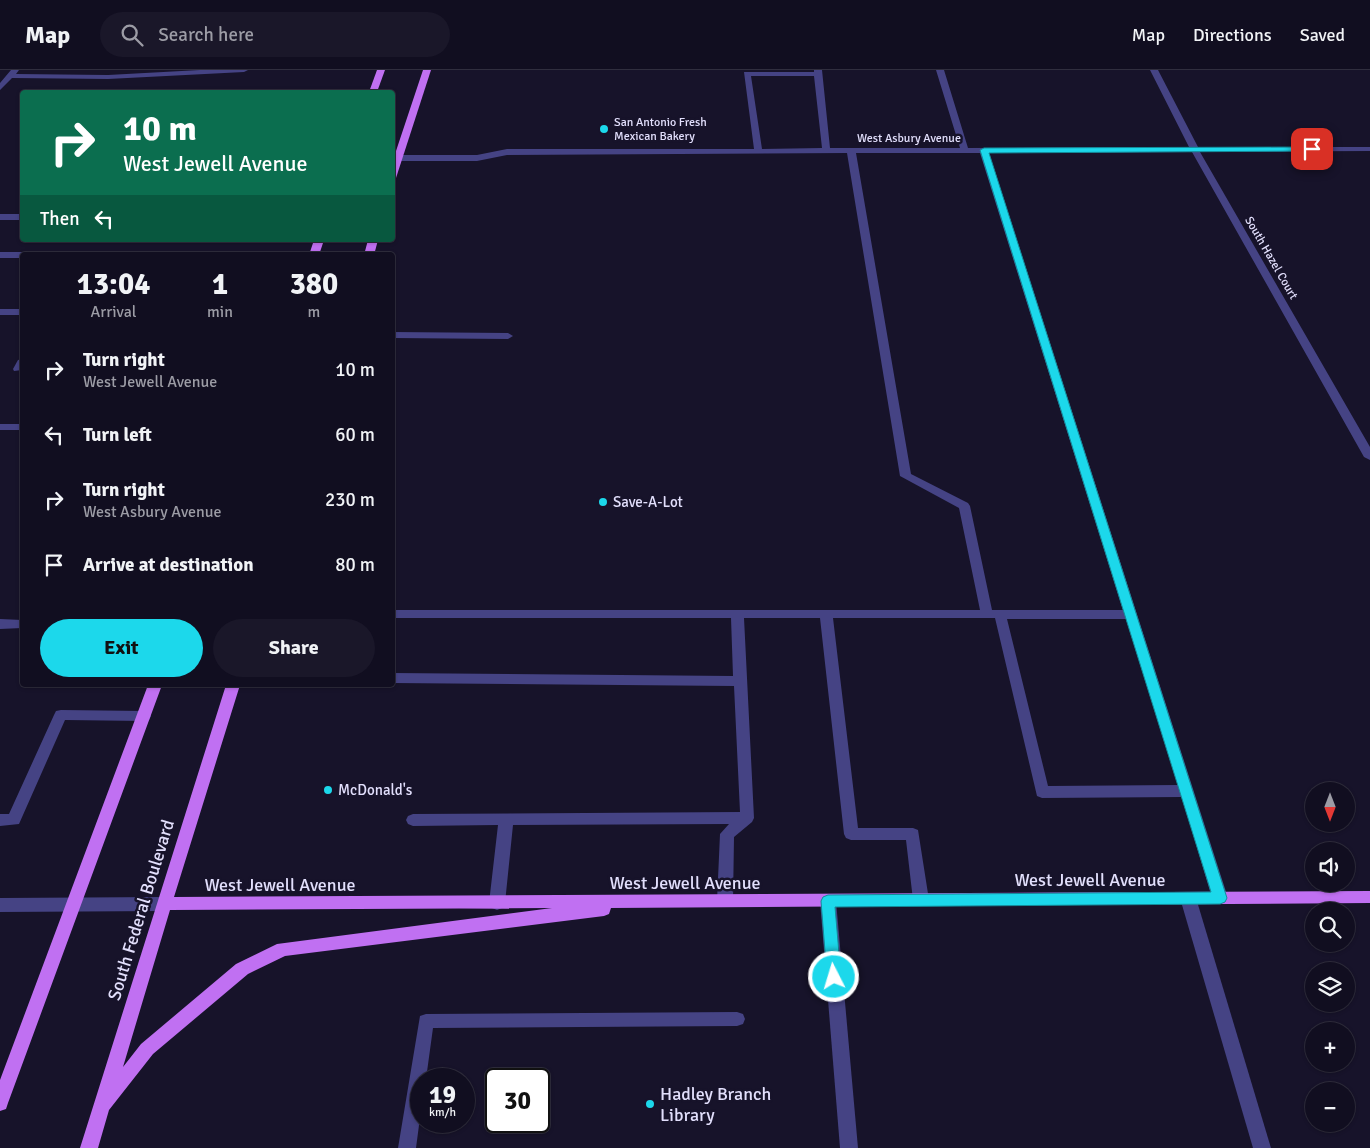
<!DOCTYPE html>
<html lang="en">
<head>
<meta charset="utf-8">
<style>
  :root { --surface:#110e20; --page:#1a1729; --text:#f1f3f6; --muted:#9c9ca5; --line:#302e3e; --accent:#1cd8eb }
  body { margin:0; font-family:Signika,sans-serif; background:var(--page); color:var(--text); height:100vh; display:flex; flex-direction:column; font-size:19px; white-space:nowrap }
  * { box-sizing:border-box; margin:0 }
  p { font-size:16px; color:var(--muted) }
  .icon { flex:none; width:28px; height:28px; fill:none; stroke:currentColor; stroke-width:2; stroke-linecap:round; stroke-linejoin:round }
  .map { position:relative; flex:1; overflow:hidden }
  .drawer { position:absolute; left:20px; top:182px; width:375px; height:435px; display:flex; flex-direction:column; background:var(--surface); border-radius:5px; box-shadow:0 1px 4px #0004,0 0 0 1px var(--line) }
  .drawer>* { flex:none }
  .hud { position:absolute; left:20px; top:20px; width:375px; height:152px; border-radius:5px; box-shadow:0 1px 4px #0004,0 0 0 1px var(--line); background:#0b6e4f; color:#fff; overflow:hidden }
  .needle { width:32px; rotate:180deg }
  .buttons { position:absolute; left:1305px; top:712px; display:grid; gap:10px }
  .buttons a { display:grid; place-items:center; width:50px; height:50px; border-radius:50%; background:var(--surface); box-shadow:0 1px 4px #0004,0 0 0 1px var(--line); font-size:25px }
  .speed { position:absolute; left:410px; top:998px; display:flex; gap:10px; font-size:25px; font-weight:700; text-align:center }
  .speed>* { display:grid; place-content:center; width:65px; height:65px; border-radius:50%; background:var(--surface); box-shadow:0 1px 4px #0004,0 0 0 1px var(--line); line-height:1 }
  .speed small { font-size:12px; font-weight:400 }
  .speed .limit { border:2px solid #111; border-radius:8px; background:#fff; color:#111 }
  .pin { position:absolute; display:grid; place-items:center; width:42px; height:42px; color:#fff; margin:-21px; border-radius:10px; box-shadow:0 2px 8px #0006 }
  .me { position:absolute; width:55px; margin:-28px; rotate:355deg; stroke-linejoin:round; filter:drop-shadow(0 0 4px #0008) }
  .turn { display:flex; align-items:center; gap:18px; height:105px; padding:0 20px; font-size:22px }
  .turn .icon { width:65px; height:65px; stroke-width:2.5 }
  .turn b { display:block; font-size:35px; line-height:42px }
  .then { display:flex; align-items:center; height:48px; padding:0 20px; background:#0003; gap:10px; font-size:19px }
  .eta { display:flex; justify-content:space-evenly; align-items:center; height:85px; text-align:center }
  .eta b { font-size:30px; font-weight:700; line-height:35px }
  .cta { display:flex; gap:10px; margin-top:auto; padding:10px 20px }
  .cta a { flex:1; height:58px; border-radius:30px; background:var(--accent); color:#111; font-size:20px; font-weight:700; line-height:58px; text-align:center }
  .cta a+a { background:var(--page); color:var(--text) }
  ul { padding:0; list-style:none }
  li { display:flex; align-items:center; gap:15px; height:65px; padding:0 20px }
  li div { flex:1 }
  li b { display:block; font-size:19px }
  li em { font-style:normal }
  header { display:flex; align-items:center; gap:30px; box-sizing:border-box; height:70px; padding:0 25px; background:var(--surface); border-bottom:1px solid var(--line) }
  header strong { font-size:24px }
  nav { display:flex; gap:28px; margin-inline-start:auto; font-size:18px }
  .search { width:350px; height:45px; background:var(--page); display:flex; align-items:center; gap:12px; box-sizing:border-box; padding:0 18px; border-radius:28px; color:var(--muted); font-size:19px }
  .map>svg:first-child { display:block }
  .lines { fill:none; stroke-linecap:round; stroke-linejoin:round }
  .minor { fill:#454384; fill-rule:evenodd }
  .major { fill:#c070f2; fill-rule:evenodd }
  .route { fill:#1cd8eb; stroke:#128c99 }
  .poi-dot { fill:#1cd8eb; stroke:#17132a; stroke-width:2 }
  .labels { text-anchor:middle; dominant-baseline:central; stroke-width:5; stroke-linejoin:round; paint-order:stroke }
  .far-poi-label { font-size:12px; fill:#e2dffc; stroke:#17132a; text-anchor:start }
  .far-street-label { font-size:12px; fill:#e2dffc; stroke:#17132a }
  .poi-label { font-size:15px; fill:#e2dffc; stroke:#17132a; text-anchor:start }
  .near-street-label { font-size:18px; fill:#e2dffc; stroke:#17132a }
  .near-poi-label { font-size:18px; fill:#e2dffc; stroke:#17132a; text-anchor:start }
</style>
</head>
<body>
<header>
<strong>Map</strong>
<div class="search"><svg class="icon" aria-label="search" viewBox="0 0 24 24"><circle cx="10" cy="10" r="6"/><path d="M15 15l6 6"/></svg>Search here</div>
<nav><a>Map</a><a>Directions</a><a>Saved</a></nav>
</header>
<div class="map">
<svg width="1370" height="1078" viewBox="0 0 1370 1078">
  <rect width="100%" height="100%" fill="#17132a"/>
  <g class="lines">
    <g class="minor">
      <polygon points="11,0 19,0 16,4 108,5 200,0 248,0 244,2 108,9 12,8 0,20 0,13"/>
      <path d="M814,0H822L830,78H960L936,0H944L968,78L1189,77L1150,0H1158L1198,77H1370V81L1200,82L1370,377V390L1364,387L1192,82L989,83L1228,828L1225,833L1220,834L1215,833L1212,828L1182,727L1042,728L1037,726L995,548H833L858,758H913L918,760L929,830L926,835L921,836L916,835L913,830L906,770H851L846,768L844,764L820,548H744L754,748L752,752L734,767L733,831L730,836L725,837L720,836L717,831L720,764L729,754L513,755L505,833L502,838L497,840L492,838L489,833L498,755L413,756L408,754L406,750L408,746L413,744L740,742L734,616L392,613V603L733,606L731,548H392V540H980L959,438L900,406L847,83L507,85L477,91H399L395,88L399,85H477L507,79H754L744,2H814ZM751,6H814L822,78L762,79ZM856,83H980L1123,540H992L970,436L968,433L911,404ZM1007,549H1126L1178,715L1048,716Z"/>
      <rect x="0" y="144" width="22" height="6"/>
      <polygon points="0,182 22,182 27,185 22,185 22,188 0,188"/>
      <polygon points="46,182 213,182 218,185 41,185"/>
      <rect x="0" y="239" width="22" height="6"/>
      <polygon points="392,262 508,263 513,266 508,269 392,268"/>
      <polygon points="22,289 22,300 14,301 13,299 18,290"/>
      <rect x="0" y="354" width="22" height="6"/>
      <polygon points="0,549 22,550 22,558 0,559"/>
      <polygon points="61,640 144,641 149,642 151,646 149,650 144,651 65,650 19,754 0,756 0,744 9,744 54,645 56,641"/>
      <polygon points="1188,822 1193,823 1196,828 1271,1078 1253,1078 1180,828 1183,823"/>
      <polygon points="828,825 833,826 836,831 858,1078 840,1078 820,831 823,826"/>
      <polygon points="164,827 169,829 172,834 169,839 164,841 0,842 0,828"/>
      <polygon points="737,942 743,944 745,949 743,954 737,956 433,958 426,1009 421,1009 421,1040 416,1078 398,1078 420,946 426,944"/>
    </g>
    <g class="major">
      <polygon points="377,0 385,0 377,22 369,22"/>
      <polygon points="423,0 431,0 396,108 392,110 392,93"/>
      <polygon points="314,170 324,170 319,185 309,185"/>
      <polygon points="368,170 378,170 374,185 364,185"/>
      <polygon points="148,615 162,615 8,1033 6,1039 0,1041 0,1010"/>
      <path d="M226,615H240L174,827L1370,821V833L611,838L609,844L604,846L285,886L248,904L153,984L109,1040L98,1078H80ZM552,838L277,874L236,894L141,974L123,997L170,840Z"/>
    </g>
  </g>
  <polygon class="route" points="1312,77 1316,79 1314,81 989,83 1227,828 1225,832 1220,834 835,837 841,907 839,911 834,913 829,911 827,907 821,831 823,827 828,825 1211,822 980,80 984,78"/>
  <g class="poi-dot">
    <circle cx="604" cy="59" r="5"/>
    <circle cx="603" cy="432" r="5"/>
    <circle cx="328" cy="720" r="5"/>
    <circle cx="650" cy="1034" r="5"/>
  </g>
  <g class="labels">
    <g class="far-poi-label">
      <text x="614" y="52">San Antonio Fresh<tspan x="614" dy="14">Mexican Bakery</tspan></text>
    </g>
    <g class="far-street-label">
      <text x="909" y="68">West Asbury Avenue</text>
      <text transform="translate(1271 188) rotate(60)">South Hazel Court</text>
    </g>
    <g class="poi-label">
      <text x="613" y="432">Save-A-Lot</text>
      <text x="338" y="720">McDonald's</text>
    </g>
    <g class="near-street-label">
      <text x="1090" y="810">West Jewell Avenue</text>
      <text x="685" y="813">West Jewell Avenue</text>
      <text x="280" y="815">West Jewell Avenue</text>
      <text transform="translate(141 840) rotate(-73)">South Federal Boulevard</text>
    </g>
    <g class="near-poi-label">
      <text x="660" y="1024">Hadley Branch<tspan x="660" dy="21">Library</tspan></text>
    </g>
  </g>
</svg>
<div class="buttons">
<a><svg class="needle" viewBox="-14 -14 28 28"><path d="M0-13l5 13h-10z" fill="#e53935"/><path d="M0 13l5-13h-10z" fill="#9c9ca5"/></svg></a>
<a><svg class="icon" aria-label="sound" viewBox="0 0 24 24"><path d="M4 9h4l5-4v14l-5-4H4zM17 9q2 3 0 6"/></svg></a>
<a><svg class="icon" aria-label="search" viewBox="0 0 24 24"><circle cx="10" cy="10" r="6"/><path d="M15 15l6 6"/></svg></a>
<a><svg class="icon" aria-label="layers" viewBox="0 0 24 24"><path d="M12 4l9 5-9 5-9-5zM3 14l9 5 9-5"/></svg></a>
<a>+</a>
<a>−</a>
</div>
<div class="speed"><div>19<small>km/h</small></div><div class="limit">30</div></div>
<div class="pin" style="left:1312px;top:79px;background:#d93025"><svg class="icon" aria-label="arrive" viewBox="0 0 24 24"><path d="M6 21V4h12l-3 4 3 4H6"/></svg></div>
<svg class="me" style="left:834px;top:907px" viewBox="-20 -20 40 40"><circle r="17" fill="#1cd8eb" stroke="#fff" stroke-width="3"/><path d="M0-11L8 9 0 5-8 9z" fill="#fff"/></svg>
<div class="hud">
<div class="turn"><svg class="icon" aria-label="right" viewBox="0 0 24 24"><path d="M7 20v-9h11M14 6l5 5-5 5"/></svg><div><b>10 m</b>West Jewell Avenue</div></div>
<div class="then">Then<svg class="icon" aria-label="left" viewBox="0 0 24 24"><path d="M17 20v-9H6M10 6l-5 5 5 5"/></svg></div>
</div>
<section class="drawer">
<div class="eta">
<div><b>13:04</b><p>Arrival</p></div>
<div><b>1</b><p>min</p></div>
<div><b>380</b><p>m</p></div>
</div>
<ul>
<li><svg class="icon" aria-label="right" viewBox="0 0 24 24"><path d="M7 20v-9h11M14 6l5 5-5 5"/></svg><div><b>Turn right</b><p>West Jewell Avenue</p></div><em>10 m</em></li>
<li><svg class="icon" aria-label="left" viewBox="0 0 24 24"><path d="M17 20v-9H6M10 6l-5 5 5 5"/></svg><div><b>Turn left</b></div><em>60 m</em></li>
<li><svg class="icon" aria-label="right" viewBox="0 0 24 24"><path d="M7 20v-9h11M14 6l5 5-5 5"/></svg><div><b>Turn right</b><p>West Asbury Avenue</p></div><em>230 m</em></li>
<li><svg class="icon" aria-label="arrive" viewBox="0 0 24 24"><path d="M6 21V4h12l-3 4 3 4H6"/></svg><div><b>Arrive at destination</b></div><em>80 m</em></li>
</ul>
<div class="cta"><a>Exit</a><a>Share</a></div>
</section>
</div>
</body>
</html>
